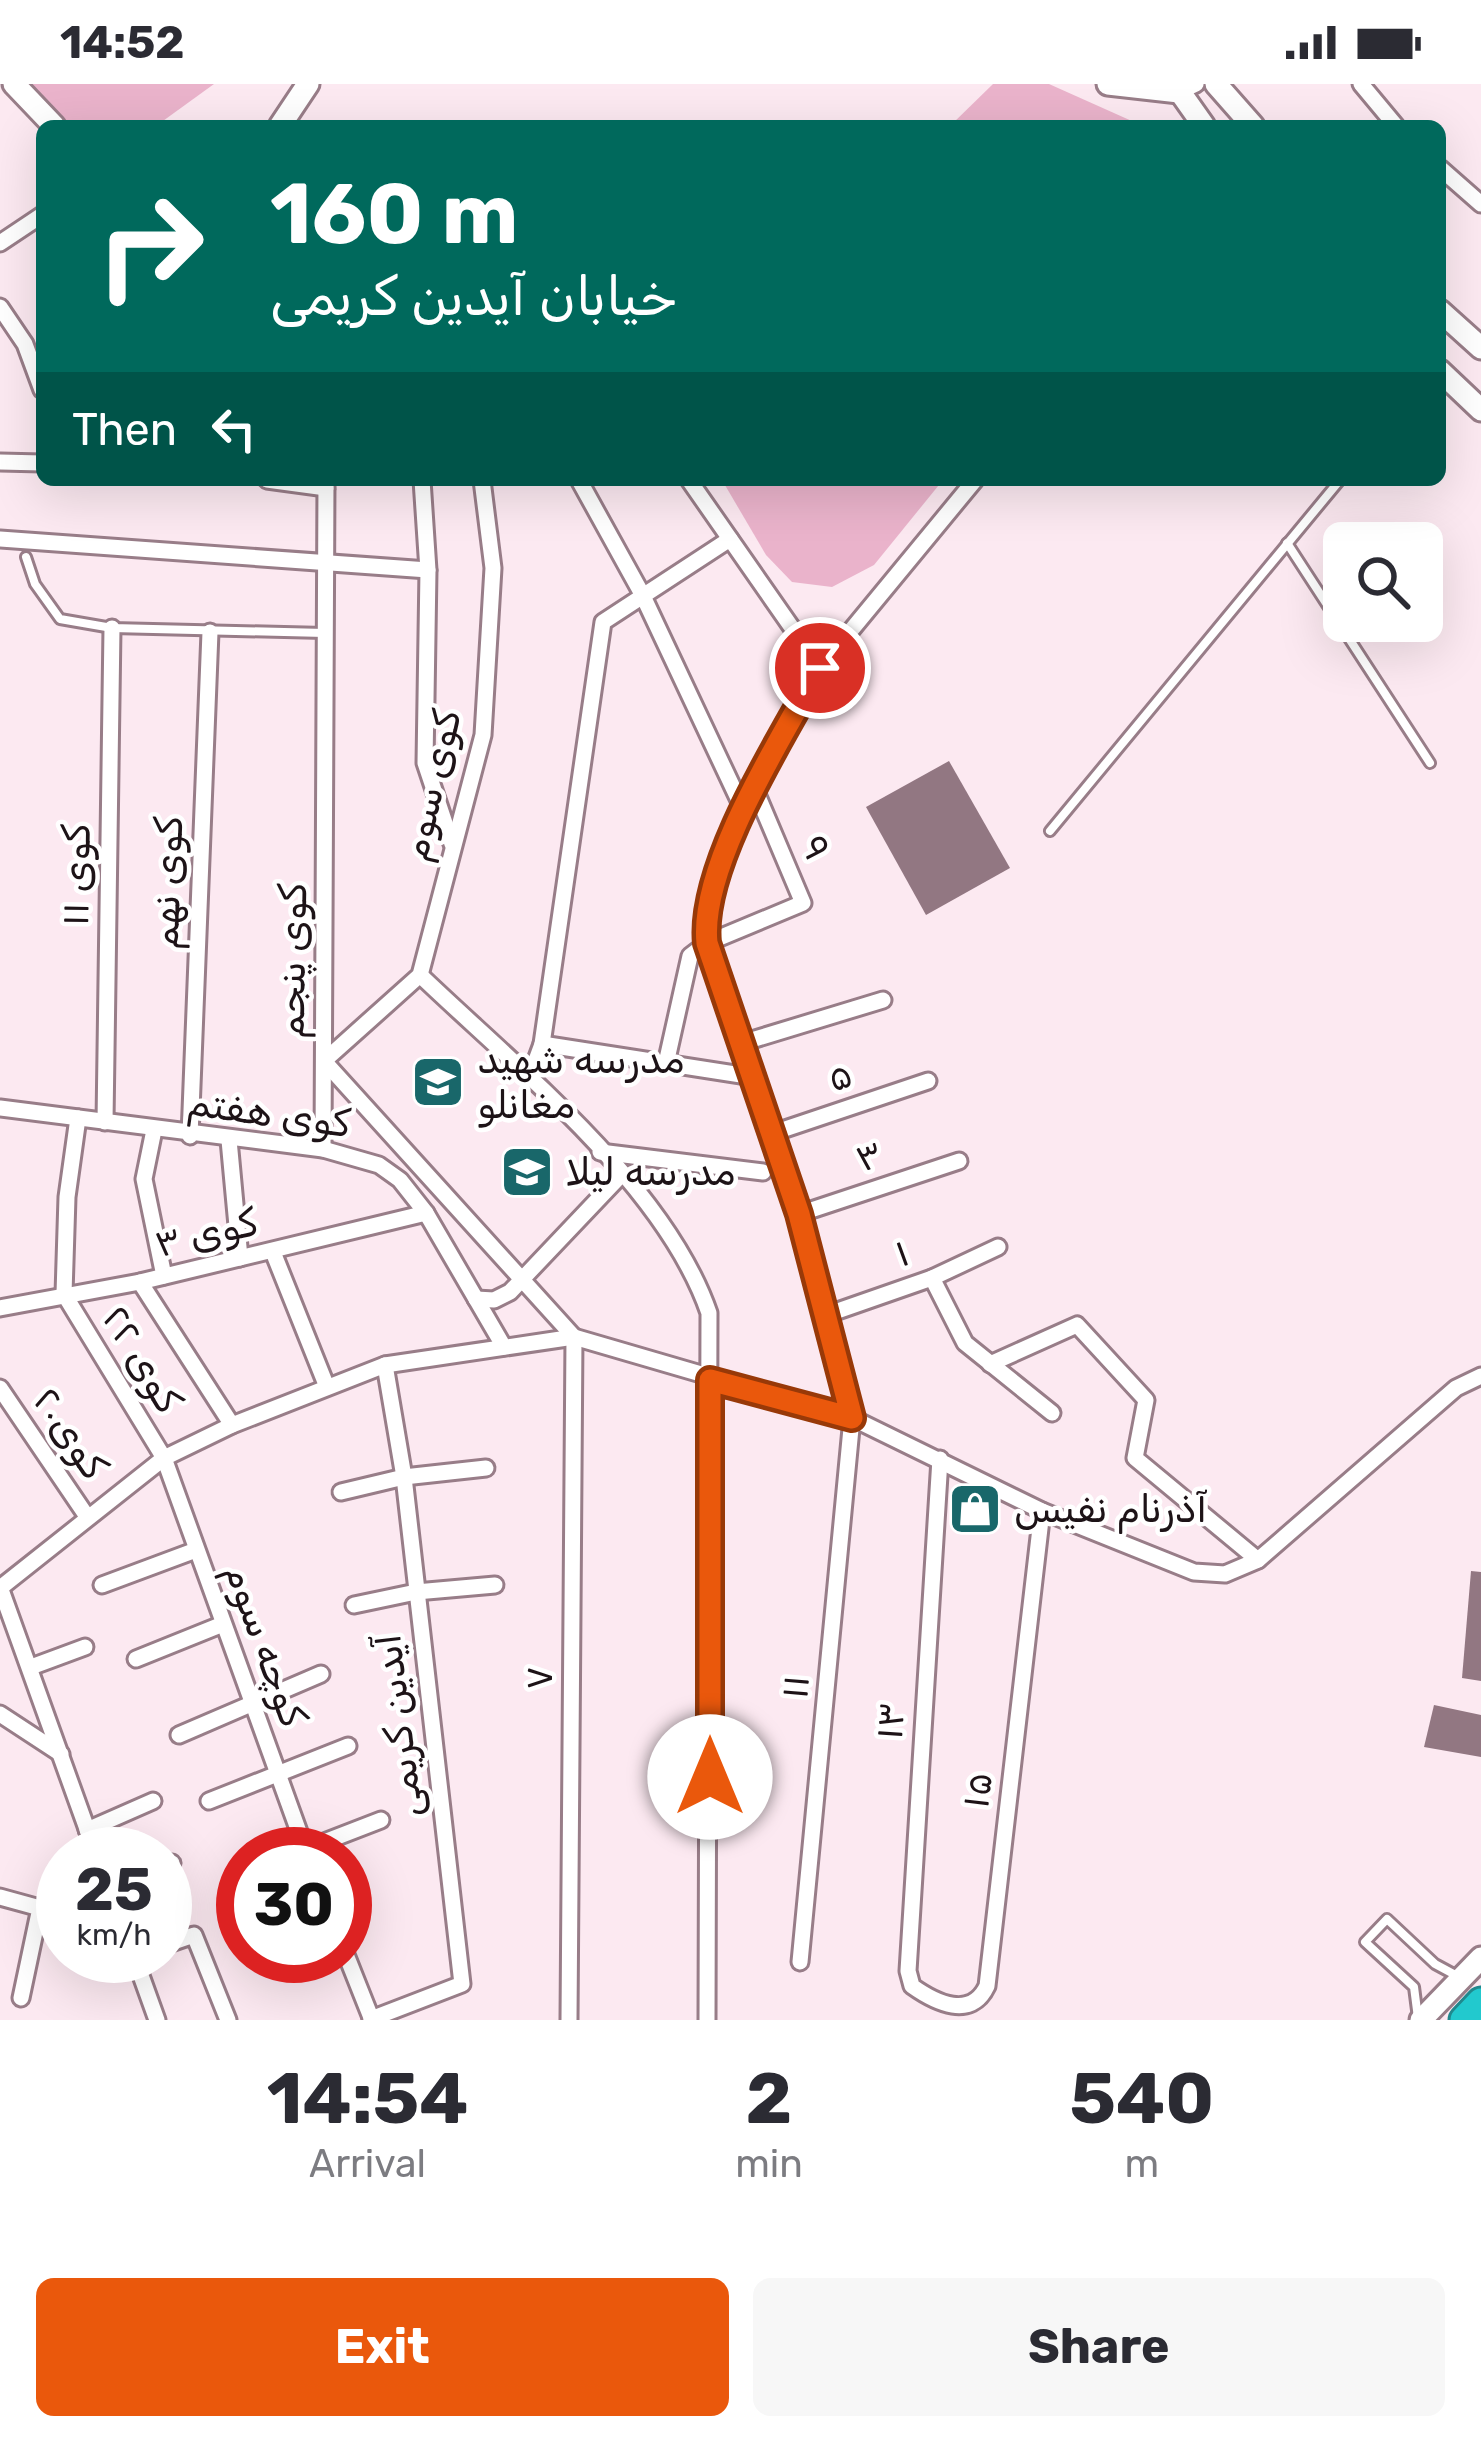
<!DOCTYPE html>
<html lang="en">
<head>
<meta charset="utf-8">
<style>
  :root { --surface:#fff; --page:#f7f7f7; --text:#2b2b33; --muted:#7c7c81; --accent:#ea580c }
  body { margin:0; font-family:Rubik,"Noto Sans Arabic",sans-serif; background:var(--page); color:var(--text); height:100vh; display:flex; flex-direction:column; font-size:45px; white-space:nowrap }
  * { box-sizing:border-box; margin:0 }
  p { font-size:39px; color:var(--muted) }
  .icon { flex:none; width:66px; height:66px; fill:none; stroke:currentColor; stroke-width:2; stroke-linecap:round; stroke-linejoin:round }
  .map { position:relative; height:1936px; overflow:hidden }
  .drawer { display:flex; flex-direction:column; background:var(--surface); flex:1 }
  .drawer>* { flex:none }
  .banner { position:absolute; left:36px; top:36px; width:1410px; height:366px; border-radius:18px; box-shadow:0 12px 48px #0002; background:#00695c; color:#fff; overflow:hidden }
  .tools { position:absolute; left:1323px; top:438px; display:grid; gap:24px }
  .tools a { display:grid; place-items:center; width:120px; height:120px; border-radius:18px; background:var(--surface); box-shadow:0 12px 48px #0002; font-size:60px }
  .speed { position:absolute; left:36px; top:1743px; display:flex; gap:24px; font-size:60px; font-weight:700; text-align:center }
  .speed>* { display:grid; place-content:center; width:156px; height:156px; border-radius:50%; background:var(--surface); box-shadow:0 12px 48px #0002; line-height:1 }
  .speed small { font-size:30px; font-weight:400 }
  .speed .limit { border:18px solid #d22; background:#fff; color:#111 }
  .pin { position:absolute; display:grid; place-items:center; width:102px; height:102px; color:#fff; margin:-51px; border:6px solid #fff; border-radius:50%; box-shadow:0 3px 12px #0007 }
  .me { position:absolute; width:132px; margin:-66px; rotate:0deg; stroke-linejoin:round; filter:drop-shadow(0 0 9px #0008) }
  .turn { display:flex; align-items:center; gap:42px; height:252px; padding:0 36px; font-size:54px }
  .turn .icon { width:156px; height:156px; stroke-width:2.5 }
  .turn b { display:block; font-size:84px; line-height:102px }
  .then { display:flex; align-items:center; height:114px; padding:0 36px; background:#0003; gap:24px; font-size:45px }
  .eta { display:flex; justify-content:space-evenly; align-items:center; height:204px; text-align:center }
  .eta b { font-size:72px; font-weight:700; line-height:84px }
  .primary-button { display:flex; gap:24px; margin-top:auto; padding:24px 36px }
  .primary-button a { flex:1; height:138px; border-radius:18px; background:var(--accent); color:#fff; font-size:48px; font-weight:700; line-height:138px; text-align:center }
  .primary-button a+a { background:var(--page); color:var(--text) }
  .status { display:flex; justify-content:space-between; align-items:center; height:84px; padding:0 60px; background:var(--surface); direction:ltr }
  .status svg { height:33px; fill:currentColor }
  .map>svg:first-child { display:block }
  .green { fill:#eab3cb }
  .building { fill:#927782 }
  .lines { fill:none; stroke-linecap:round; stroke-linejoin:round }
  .lane-casing { stroke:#987d88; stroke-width:14 }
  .street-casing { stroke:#987d88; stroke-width:21 }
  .secondary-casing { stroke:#987d88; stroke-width:27 }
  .highway-casing { stroke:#20898e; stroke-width:33 }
  .lane { stroke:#fff; stroke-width:8 }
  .street { stroke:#fff; stroke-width:15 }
  .secondary { stroke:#fff; stroke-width:21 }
  .highway { stroke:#22c9ce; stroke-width:27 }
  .route-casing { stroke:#983908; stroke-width:30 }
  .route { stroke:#ea580c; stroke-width:21 }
  .labels { text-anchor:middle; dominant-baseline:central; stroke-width:9; stroke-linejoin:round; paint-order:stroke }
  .street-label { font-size:39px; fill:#1d1317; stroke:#fff }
  .poi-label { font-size:39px; fill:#1d1317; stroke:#fff; text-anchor:start }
</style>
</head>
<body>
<div class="status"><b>14:52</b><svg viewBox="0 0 49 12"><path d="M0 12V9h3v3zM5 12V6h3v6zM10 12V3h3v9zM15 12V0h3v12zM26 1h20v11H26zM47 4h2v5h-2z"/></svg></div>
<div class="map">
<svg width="1481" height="1936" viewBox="0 0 1481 1936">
  <rect width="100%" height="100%" fill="#fce9f1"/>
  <g class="green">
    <polygon points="21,0 214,0 156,42 63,42"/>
    <polygon points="993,0 1049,0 1143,42 950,42"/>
    <polygon points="722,396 943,396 874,481 832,503 792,498 766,471"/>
  </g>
  <g class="building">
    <polygon points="949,677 1010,784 926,831 866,723"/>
    <polygon points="1471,1487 1481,1488 1481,1597 1462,1594"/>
    <polygon points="1434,1621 1481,1631 1481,1673 1424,1663"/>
  </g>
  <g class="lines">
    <g class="lane-casing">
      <g id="lane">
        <polyline points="1287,459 1430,679"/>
        <polyline points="26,473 35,500 60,535 112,544 325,549"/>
        <polyline points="1050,747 1340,396"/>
        <polyline points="1418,1934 1414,1903 1365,1858 1387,1835 1435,1880 1461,1894"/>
      </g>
    </g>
    <g class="street-casing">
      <g id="street">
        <polyline points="1361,0 1396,42"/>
        <polyline points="1179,8 1196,0"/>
        <polyline points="1440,84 1481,120"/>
        <polyline points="0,159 42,131"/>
        <polyline points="0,223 25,260 42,306"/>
        <polyline points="0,378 42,379"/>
        <polyline points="267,396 326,404"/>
        <polyline points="422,396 428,486 425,679 452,760"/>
        <polyline points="579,396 642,510 744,727"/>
        <polyline points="689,396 820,584 975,396"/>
        <polyline points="0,455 428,486"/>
        <path d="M420,891C517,984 665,1101 709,1229L707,1936"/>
        <polyline points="745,958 883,916"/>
        <polyline points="542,960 603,538 730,455"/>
        <polyline points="667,975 690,872 707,859 803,819 754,703"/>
        <polyline points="324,977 420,891 483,651 493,484 482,396"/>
        <polyline points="324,977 574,1253"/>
        <polyline points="529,995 542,960 754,993"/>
        <polyline points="0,1024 323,1065 379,1081 400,1096 426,1129 504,1263"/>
        <polyline points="105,1038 112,544"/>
        <polyline points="154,1046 144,1095 164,1192"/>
        <polyline points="773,1049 928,997"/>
        <polyline points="190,1052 210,548"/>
        <polyline points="229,1056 240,1174"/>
        <polyline points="323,1065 326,396"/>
        <polyline points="600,1068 763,1088"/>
        <polyline points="799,1130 959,1077"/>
        <polyline points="273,1168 327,1303"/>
        <polyline points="932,1194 965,1259 1052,1329"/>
        <polyline points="140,1198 232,1341"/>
        <polyline points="64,1210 164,1374 307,1770"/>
        <polyline points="64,1210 67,1113 78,1034"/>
        <polyline points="476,1215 494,1216 510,1208 621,1091"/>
        <polyline points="0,1224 140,1198 426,1129"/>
        <polyline points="826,1231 932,1194 998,1163"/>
        <polyline points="990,1280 1077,1241 1146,1316 1135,1374 1258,1476"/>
        <polyline points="0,1304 86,1431"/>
        <path d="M940,1375L908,1887L912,1902C936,1919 971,1936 987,1902L1042,1427"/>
        <polyline points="341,1408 404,1393 486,1384"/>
        <polyline points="102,1501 196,1466"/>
        <polyline points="0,1503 96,1770"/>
        <polyline points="0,1504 164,1374 232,1341 385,1281 574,1253 852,1334 1042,1427 1194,1488 1225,1490 1258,1476 1456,1304 1481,1292"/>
        <polyline points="354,1521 416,1508 495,1501"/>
        <polyline points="136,1575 223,1540"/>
        <polyline points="31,1583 85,1563"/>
        <polyline points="0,1630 61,1670"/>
        <polyline points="179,1651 321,1590"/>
        <polyline points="209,1717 348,1662"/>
        <polyline points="87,1746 153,1717"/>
        <polyline points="293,1770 381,1736"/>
        <polyline points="165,1782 172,1779"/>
        <polyline points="239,1791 243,1789"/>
        <polyline points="0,1813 40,1824 21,1914"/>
        <polyline points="165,1861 194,1851 228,1936"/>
        <polyline points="345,1868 372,1936"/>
        <polyline points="134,1872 157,1936"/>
        <path d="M800,1878L852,1334L799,1130L707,859C699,782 782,653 820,584"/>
        <polyline points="371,1935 462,1900 404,1393 385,1281"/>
        <polyline points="569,1936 574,1253"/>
      </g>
    </g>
    <g class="secondary-casing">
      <g id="secondary">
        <polyline points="14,0 54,42"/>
        <polyline points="1108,0 1179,8"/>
        <polyline points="1216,0 1253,42"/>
        <polyline points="1175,1 1204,42"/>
        <polyline points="280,42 308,0"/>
        <polyline points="1440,227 1481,264"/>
        <polyline points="1440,287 1481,326"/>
        <polyline points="1421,1936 1481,1874"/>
      </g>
    </g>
    <g class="highway-casing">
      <polyline id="highway" points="1464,1936 1481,1918"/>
    </g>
    <use href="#lane" class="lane"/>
    <use href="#street" class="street"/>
    <use href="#secondary" class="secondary"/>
    <use href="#highway" class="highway"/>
  </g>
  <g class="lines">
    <g class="route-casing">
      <path id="route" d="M710,1693V1296L852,1334L799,1130L707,859C699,782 782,653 820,584"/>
    </g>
    <use href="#route" class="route"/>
  </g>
  <defs>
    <g id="school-square" transform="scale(2.7)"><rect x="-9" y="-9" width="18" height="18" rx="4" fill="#19676a" stroke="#fff"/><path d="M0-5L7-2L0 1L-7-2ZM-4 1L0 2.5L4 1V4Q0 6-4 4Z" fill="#fff"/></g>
    <g id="shop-square" transform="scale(2.7)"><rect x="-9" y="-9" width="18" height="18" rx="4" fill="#19676a" stroke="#fff"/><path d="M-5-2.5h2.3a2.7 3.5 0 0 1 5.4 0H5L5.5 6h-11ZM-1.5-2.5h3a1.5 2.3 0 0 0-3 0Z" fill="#fff"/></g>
  </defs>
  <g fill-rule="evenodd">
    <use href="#school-square" x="438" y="998"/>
    <use href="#school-square" x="527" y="1088"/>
    <use href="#shop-square" x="975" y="1425"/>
  </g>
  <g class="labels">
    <g class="street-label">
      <text transform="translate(431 701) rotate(-77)">کوی سوم</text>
      <text transform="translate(816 763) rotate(67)">۹</text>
      <text transform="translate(76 791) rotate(-89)">کوی ۱۱</text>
      <text transform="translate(167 799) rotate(-88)">کوی نهم</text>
      <text transform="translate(292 877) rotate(-89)">کوی پنجم</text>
      <text transform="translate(840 992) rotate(-18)">۵</text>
      <text transform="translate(269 1029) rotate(8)">کوی هفتم</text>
      <text transform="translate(869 1072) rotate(-18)">۳</text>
      <text transform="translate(206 1149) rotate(-13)">کوی ۳</text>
      <text transform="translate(902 1169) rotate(-20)">۱</text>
      <text transform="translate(142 1275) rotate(59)">کوی ۲۲</text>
      <text transform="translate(70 1349) rotate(56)">کوی۲۰</text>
      <text transform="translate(266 1561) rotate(70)">کوچه سوم</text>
      <text transform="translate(539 1594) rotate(-90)">۷</text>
      <text transform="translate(795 1603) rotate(-85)">۱۱</text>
      <text transform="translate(890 1637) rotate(-86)">۱۳</text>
      <text transform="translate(398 1642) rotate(-97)">آیدین کریمی</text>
      <text transform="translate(977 1706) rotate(-83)">۱۵</text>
    </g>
    <g class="poi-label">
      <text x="477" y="976">مدرسه شهید<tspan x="477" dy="45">مغانلو</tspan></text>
      <text x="566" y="1088">مدرسه لیلا</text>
      <text x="1014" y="1425">آذرنام نفیس</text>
    </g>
  </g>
</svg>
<div class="tools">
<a><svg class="icon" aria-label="search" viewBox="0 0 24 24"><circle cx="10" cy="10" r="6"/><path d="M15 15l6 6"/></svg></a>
</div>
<div class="speed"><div>25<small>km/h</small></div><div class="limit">30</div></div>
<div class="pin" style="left:820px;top:584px;background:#d93025"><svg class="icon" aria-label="arrive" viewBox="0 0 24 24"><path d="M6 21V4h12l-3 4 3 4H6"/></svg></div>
<svg class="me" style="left:710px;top:1693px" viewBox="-20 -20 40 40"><circle r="19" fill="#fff"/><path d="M0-13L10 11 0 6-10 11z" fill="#ea580c"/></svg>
<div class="banner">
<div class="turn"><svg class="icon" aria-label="right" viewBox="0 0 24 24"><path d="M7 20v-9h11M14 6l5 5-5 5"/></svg><div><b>160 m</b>خیابان آیدین کریمی</div></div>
<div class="then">Then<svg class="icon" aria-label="left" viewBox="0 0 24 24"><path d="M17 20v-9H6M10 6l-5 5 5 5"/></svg></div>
</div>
</div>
<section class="drawer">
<div class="eta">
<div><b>14:54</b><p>Arrival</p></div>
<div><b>2</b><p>min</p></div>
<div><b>540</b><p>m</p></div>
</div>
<div class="primary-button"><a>Exit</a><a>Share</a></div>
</section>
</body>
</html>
